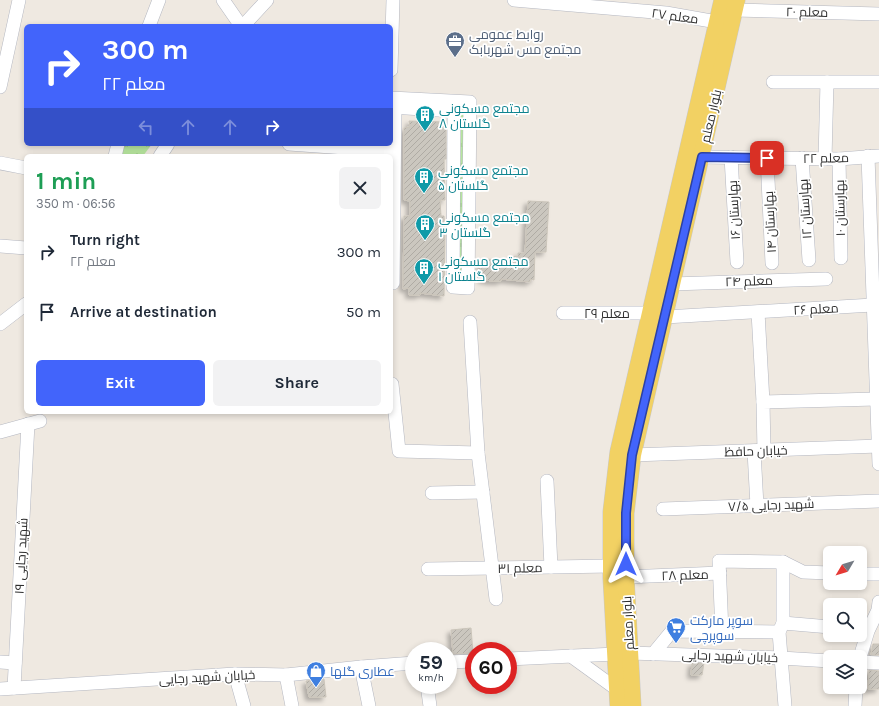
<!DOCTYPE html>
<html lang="en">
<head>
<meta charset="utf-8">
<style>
  :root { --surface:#fff; --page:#f2f2f3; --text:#1f2937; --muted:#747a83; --accent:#4264fb }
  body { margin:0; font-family:Karla,Cairo,sans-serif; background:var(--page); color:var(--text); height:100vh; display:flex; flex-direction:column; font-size:15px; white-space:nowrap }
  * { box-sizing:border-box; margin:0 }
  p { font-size:13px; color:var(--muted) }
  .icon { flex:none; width:22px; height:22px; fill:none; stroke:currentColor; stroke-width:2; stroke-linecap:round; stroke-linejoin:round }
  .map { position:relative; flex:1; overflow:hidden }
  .details { position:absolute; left:24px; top:154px; width:369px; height:260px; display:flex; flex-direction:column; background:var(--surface); border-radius:6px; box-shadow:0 2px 6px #0003 }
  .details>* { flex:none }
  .guide { position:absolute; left:24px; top:24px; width:369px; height:122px; border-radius:6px; box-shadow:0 2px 6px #0003; background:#4264fb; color:#fff; overflow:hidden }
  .needle { width:26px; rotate:232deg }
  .controls { position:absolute; left:823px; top:546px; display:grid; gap:8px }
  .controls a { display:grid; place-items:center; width:44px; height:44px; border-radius:6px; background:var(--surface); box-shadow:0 2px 6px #0003; font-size:20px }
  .speed { position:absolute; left:405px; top:642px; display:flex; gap:8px; font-size:20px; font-weight:700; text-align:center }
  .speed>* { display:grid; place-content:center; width:52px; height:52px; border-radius:50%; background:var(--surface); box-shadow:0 2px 6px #0003; line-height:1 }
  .speed small { font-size:10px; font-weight:400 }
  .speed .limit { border:6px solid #d22; background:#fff; color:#111 }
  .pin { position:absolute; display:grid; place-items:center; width:34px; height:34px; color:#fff; margin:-17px; border-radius:8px; box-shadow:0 2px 6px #0006 }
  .me { position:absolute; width:44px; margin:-22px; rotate:0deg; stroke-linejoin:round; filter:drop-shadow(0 0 3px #0008) }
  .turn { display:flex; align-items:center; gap:14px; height:84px; padding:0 12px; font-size:18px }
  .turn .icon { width:52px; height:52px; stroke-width:2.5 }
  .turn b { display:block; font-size:28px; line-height:34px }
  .lanes { display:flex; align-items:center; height:38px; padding:0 12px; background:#0003; justify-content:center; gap:20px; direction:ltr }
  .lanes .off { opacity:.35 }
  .round { display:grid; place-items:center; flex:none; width:42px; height:42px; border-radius:6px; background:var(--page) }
  .head { display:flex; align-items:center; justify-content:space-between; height:68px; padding:0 12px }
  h1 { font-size:24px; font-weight:700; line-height:30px; color:#1e9e55 }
  .primary-button { display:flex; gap:8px; margin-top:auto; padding:8px 12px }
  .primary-button a { flex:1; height:46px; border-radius:6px; background:var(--accent); color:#fff; font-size:16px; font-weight:700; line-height:46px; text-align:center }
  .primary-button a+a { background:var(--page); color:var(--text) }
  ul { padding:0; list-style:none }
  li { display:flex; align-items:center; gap:12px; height:60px; padding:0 12px }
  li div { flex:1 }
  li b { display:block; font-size:15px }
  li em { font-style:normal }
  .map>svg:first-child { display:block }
  .grass { fill:url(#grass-tufts) }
  .building { fill:url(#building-hatch); stroke:#cbc5ba; filter:url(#shadow) }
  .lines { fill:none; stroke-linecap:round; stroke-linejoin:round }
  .minor-casing { stroke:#b4b7c1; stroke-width:14 }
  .major-casing { stroke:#c9c9c9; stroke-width:17 }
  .minor { stroke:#fff; stroke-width:13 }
  .major { stroke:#f2d163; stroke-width:16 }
  .route-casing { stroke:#2b41a3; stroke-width:10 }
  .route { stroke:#4264fb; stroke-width:7 }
  .labels { text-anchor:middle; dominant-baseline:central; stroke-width:3.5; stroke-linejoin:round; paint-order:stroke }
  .street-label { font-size:13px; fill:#2e2e2e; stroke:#fff }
  .service-label { font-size:13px; fill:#4e5e75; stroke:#fff; text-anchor:start }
  .culture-label { font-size:13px; fill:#0d838f; stroke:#fff; text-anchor:start }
  .shop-label { font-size:13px; fill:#366cbe; stroke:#fff; text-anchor:start }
</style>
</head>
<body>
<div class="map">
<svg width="879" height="706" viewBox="0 0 879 706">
  <defs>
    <pattern id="grass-tufts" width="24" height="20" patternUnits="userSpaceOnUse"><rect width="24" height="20" fill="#b6e59e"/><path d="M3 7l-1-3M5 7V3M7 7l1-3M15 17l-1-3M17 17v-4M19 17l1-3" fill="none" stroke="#9dc588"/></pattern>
    <pattern id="building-hatch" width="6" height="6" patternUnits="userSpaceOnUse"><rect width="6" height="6" fill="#cbc7bf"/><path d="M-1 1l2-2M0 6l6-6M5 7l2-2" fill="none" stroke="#afaba4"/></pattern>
    <filter id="shadow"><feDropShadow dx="-3.5" dy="3.5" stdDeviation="2" flood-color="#0004"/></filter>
  </defs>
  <rect width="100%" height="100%" fill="#efe9e1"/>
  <g class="grass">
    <polygon points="455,102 469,103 467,287 454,286"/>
    <polygon points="123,144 152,144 143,156 120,156"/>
  </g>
  <g class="building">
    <polygon points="409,121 446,122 446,159 444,159 445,200 440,200 441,216 444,216 445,231 444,296 420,293 420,295 409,295 409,288 403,289 404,216 410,216 410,201 404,200 404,128 410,127"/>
    <polygon points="528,201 549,202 546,252 535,252 534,280 530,279 530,282 501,279 501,281 491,281 481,279 481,259 511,260 511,256 518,257 518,253 525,253"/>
    <polygon points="471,628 473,653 453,654 451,630"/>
    <polygon points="873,644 879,644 879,655 871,655"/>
    <polygon points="692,663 704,663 702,675 691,675"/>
    <polygon points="869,670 879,671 879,689 868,689"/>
    <polygon points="324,679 326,697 309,697 306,681"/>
  </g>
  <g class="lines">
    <g class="minor-casing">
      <g id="minor">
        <polyline points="223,0 241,26"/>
        <polyline points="514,0 666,13 717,22"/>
        <polyline points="735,10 879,14"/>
        <polyline points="149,26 159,0"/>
        <polyline points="243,26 267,0"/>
        <polyline points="391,70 393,0"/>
        <polyline points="773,82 879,82"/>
        <polyline points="0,87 19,0"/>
        <polyline points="391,98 470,102 468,288 453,287 454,111 391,107"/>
        <polyline points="289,144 388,151"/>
        <polyline points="115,156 118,144"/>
        <polyline points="160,156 168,144"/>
        <polyline points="868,156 879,464"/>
        <polyline points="702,157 839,159 879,156"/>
        <polyline points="731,157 737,262"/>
        <polyline points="767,158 772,263"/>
        <polyline points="802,158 809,260"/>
        <polyline points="825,159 827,82"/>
        <polyline points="839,159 841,258"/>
        <polyline points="0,163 26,168"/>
        <polyline points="0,246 26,248"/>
        <polyline points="393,283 395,107"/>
        <polyline points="672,284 826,279"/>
        <polyline points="758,312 763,402"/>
        <polyline points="563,313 650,313"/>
        <polyline points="665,317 873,305"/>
        <polyline points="470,322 478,453 496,599"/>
        <polyline points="0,324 26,304"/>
        <polyline points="392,384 399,451 478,453"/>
        <polyline points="0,432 40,421"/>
        <polyline points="754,451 757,506"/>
        <polyline points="764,451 763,402 876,399"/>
        <polyline points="633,455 879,446"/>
        <polyline points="547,481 551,567"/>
        <polyline points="432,493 483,492"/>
        <polyline points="663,509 879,501"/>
        <polyline points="783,562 783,623 779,632 785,706"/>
        <polyline points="428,569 611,566"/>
        <polyline points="860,574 879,574"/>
        <polyline points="626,577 720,573"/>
        <polyline points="783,623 830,627"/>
        <polyline points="722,632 719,561 783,562 803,572 830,573"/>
        <polyline points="630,653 781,658 830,661"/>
        <polyline points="653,654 672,631 779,632"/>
        <polyline points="571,656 618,690"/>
        <polyline points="860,657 868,631 878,610 879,602"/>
        <polyline points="508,659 616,654"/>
        <polyline points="0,662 15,663"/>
        <polyline points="448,662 474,661"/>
        <polyline points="860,662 879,663"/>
        <polyline points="361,667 369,706"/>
        <polyline points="235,674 244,706"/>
        <polyline points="286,675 292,706"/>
        <polyline points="427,685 430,706"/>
        <polyline points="14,688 28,424"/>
        <polyline points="0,689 235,674 286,675 361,667 414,663"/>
        <polyline points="855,706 856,687"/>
      </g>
    </g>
    <g class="major-casing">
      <g id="major">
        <polyline points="618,706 611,577 611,512 618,452 722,0"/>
        <polyline points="633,706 626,577 626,513 633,455 737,0"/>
      </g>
    </g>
    <use href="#minor" class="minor"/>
    <use href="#major" class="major"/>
  </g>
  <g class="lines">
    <g class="route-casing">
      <polyline id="route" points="626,564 626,513 632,455 702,157 767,158"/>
    </g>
    <use href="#route" class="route"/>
  </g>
  <defs>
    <g id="office-pin" transform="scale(1)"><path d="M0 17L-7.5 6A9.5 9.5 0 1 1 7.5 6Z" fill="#5c6f8a" stroke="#fff"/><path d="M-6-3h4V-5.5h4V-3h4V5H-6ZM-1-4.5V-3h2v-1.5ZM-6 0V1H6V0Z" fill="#fff"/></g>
    <g id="building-pin" transform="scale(1)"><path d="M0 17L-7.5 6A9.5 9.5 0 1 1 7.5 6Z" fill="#0f9aa8" stroke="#fff"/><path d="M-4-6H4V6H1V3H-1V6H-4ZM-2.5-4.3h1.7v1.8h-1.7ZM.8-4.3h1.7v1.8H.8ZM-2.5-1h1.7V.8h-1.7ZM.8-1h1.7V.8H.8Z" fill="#fff"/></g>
    <g id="supermarket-pin" transform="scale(1)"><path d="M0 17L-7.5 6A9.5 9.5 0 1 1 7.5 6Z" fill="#3f7fe0" stroke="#fff"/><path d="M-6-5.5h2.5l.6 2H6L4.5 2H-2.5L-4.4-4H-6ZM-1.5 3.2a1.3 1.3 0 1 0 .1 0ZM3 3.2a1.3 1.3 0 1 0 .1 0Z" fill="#fff"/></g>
    <g id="shop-pin" transform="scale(1)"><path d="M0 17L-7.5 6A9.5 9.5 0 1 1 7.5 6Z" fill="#3f7fe0" stroke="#fff"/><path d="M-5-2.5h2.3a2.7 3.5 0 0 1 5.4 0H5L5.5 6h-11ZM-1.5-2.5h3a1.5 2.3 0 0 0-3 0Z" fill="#fff"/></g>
  </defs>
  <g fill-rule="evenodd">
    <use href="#office-pin" x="455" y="41"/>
    <use href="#building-pin" x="425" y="115"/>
    <use href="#building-pin" x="424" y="177"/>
    <use href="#building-pin" x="425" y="224"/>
    <use href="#building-pin" x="424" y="268"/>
    <use href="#supermarket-pin" x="676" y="627"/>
    <use href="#shop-pin" x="316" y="671"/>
  </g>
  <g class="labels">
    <g class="street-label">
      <text transform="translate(807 12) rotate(1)">معلم ۲۰</text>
      <text transform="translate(675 16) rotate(8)">معلم ۲۷</text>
      <text transform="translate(711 116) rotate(-77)">بلوار معلم</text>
      <text transform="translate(826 158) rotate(-1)">معلم ۲۲</text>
      <text transform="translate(840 208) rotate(-91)">بهارستان ۱۰</text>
      <text transform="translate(805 209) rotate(-94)">بهارستان ۱۲</text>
      <text transform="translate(734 210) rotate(-93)">بهارستان ۱۶</text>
      <text transform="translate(770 222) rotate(-93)">بهارستان ۱۴</text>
      <text transform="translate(749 281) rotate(-2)">معلم ۲۴</text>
      <text transform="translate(816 309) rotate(-3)">معلم ۲۶</text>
      <text x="607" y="313">معلم ۲۹</text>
      <text transform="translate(756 451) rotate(-2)">خیابان حافظ</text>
      <text transform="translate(771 505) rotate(-2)">شهید رجایی ۷/۵</text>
      <text transform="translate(21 556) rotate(-87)">شهید رجایی ۱۹</text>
      <text transform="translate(520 568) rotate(-1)">معلم ۳۱</text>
      <text transform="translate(685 575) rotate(-2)">معلم ۲۸</text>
      <text transform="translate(628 623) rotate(-93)">بلوار معلم</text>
      <text transform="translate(730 656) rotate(2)">خیابان شهید رجایی</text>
      <text transform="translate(207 677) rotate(-3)">خیابان شهید رجایی</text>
    </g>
    <g class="service-label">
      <text x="469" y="34">روابط عمومی<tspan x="469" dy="15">مجتمع مس شهربابک</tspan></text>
    </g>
    <g class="culture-label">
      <text x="439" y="108">مجتمع مسکونی<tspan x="439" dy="15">گلستان ۸</tspan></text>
      <text x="438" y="170">مجتمع مسکونی<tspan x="438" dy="15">گلستان ۵</tspan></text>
      <text x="439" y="217">مجتمع مسکونی<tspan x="439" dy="15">گلستان ۳</tspan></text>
      <text x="438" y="261">مجتمع مسکونی<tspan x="438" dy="15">گلستان ۱</tspan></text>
    </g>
    <g class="shop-label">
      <text x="690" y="620">سوپر مارکت<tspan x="690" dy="15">سوپرچی</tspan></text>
      <text x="330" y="671">عطاری گلها</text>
    </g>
  </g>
</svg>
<div class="controls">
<a><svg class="needle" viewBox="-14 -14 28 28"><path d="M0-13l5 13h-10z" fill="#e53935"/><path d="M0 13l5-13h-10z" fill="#747a83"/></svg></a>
<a><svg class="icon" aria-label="search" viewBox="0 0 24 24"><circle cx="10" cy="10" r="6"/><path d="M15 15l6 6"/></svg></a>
<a><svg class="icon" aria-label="layers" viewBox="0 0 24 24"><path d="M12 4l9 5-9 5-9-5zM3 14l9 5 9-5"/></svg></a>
</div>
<div class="speed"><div>59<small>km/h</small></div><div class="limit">60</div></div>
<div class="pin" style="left:767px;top:158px;background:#d93025"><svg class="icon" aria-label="arrive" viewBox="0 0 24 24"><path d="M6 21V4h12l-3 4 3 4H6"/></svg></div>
<svg class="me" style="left:626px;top:564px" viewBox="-20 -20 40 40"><path d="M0-17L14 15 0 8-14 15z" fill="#4264fb" stroke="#fff" stroke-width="4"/></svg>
<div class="guide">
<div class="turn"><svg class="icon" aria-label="right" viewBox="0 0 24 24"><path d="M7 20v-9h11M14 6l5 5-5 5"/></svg><div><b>300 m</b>معلم ۲۲</div></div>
<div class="lanes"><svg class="icon off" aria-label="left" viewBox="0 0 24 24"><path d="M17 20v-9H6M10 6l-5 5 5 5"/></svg><svg class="icon off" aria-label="ahead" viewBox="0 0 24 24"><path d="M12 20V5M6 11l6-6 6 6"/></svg><svg class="icon off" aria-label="ahead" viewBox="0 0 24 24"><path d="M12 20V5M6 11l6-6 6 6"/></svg><svg class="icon" aria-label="right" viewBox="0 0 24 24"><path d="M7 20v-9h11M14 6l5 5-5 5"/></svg></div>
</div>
<section class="details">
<div class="head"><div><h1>1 min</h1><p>350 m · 06:56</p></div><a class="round"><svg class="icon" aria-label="close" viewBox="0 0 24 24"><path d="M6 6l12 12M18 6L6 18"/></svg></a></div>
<ul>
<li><svg class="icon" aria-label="right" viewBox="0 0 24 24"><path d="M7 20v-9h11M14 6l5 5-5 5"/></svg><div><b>Turn right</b><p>معلم ۲۲</p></div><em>300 m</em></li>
<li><svg class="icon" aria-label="arrive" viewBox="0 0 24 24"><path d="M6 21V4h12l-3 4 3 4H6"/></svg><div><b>Arrive at destination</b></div><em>50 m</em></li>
</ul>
<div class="primary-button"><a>Exit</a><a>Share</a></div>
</section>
</div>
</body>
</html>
